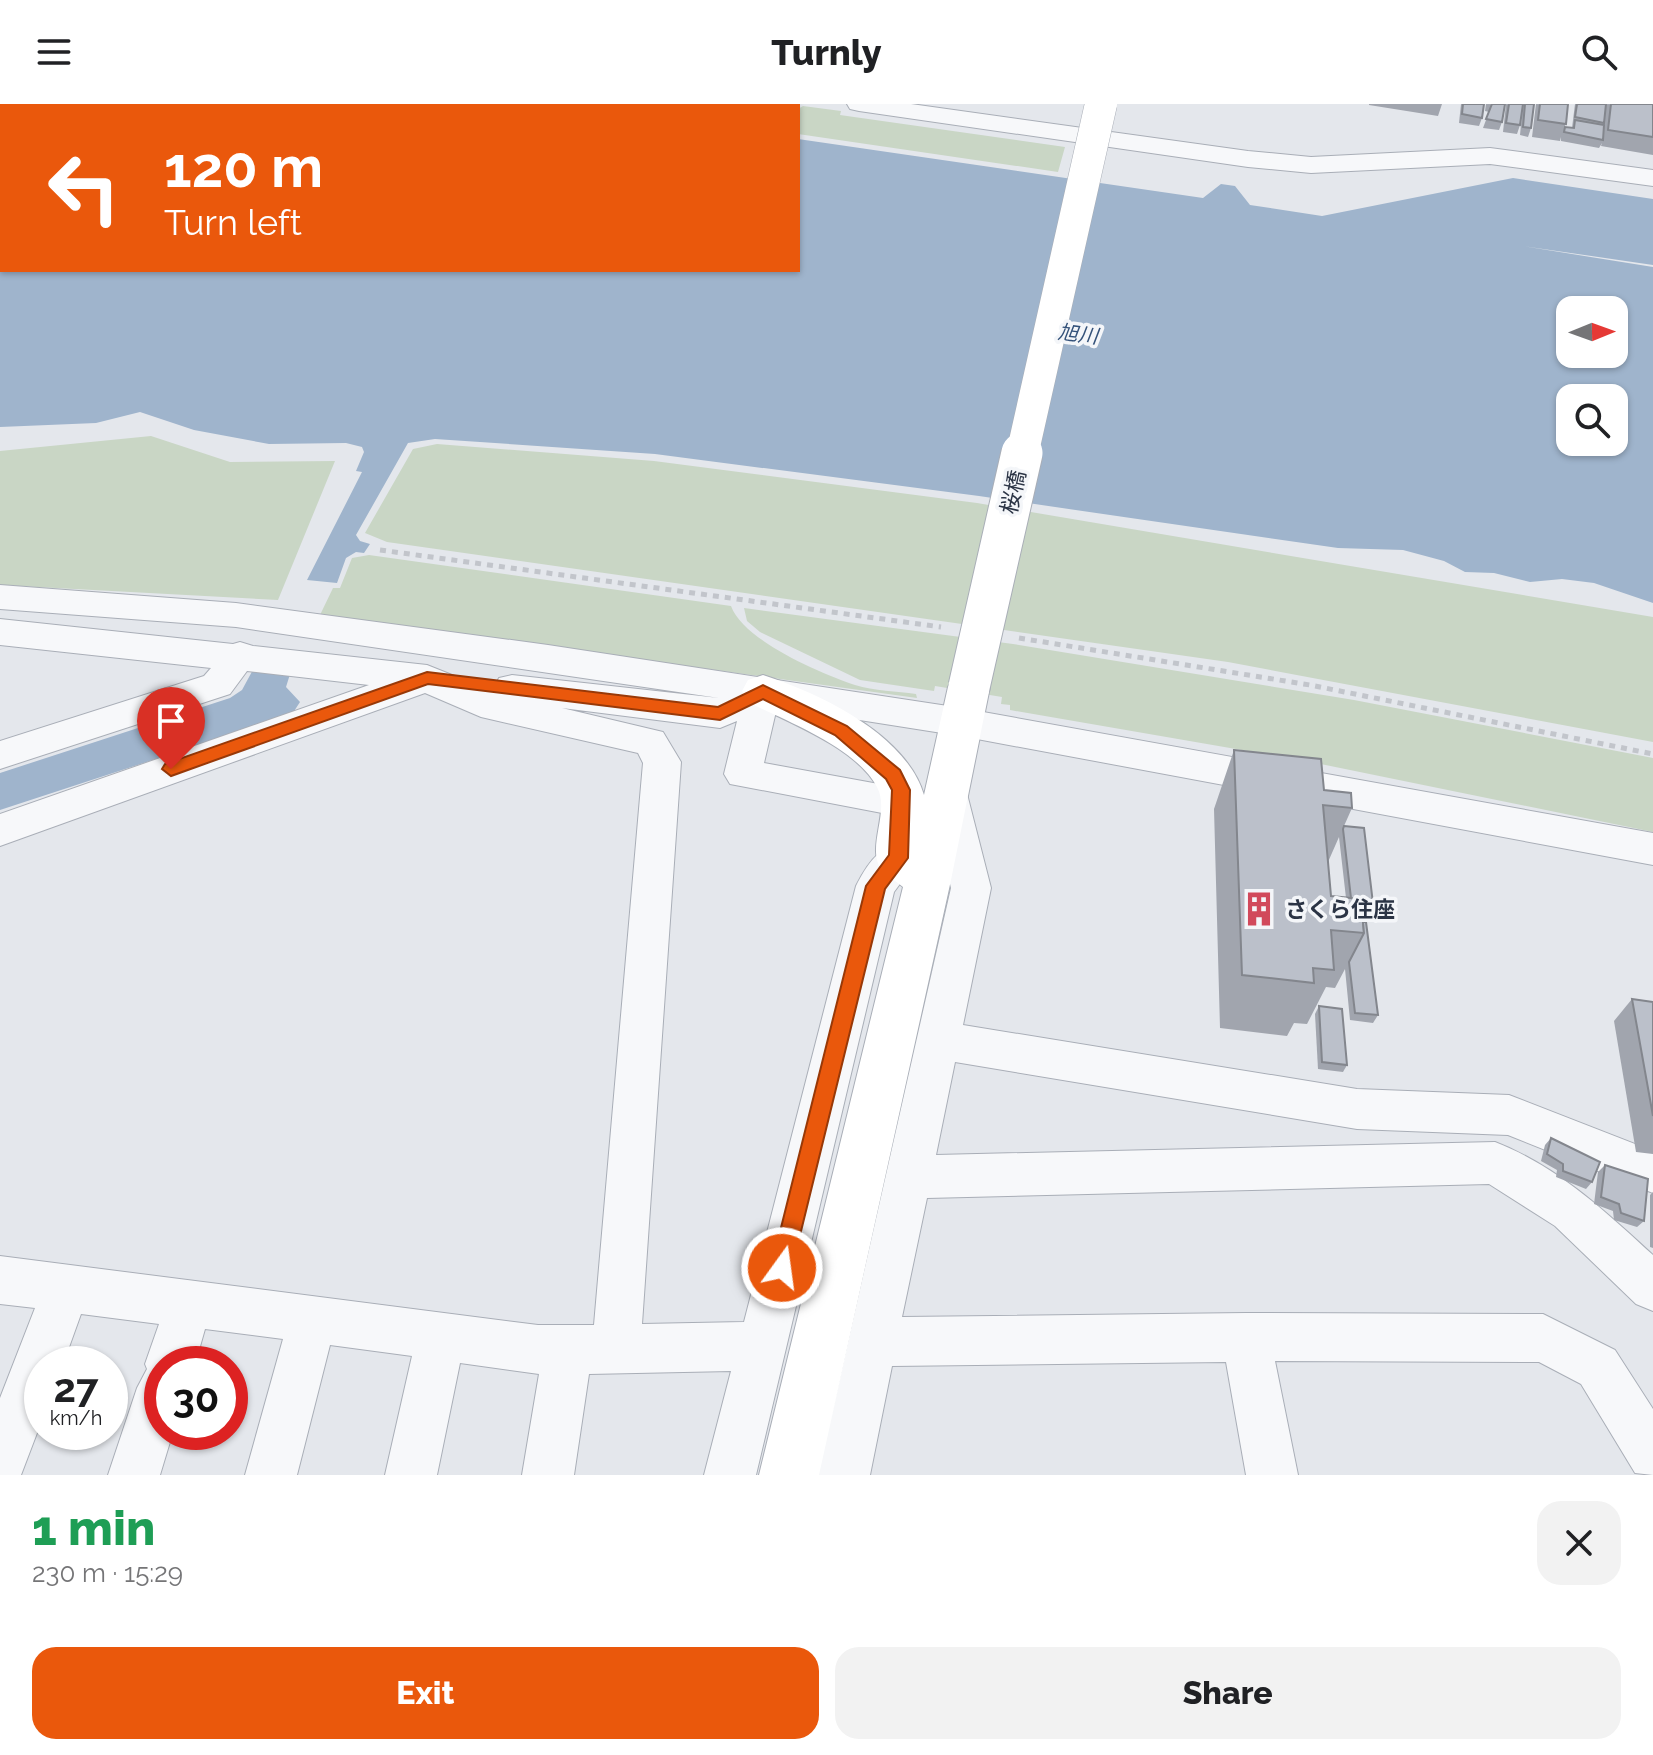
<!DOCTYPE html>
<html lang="en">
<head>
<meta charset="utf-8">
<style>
  :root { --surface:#fff; --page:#f2f2f2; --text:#202124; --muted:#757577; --accent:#ea580c }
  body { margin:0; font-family:Raleway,"Noto Sans JP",sans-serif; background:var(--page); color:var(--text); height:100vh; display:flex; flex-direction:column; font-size:30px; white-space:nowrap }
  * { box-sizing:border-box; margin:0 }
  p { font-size:26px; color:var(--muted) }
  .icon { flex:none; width:44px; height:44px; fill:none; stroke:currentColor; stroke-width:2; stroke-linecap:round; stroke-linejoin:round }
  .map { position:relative; height:1371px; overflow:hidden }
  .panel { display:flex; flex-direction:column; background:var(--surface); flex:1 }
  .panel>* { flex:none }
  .banner { position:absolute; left:0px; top:0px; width:800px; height:168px; box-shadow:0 2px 6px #0004; background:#ea580c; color:#fff; overflow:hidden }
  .needle { width:52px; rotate:89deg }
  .controls { position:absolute; left:1556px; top:192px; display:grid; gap:16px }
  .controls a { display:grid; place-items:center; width:72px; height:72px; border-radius:16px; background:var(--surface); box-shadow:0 2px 6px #0004; font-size:40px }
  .speed { position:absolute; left:24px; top:1242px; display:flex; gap:16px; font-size:40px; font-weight:700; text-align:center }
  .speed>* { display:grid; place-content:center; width:104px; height:104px; border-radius:50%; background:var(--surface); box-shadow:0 2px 6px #0004; line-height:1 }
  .speed small { font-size:20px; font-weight:400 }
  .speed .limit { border:12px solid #d22; background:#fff; color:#111 }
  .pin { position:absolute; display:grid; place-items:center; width:68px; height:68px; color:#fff; margin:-82px -34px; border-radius:50% 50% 50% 0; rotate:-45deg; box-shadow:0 0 8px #0007 }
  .pin .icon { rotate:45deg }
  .me { position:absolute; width:88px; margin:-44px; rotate:14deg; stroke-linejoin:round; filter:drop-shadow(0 0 6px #0008) }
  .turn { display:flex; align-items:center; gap:28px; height:168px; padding:0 32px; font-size:36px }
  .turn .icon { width:104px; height:104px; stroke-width:2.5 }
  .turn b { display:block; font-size:56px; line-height:68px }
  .round { display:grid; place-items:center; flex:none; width:84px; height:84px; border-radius:24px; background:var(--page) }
  .overview { display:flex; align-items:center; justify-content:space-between; height:136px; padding:0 32px }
  h1 { font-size:48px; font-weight:800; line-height:60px; color:#1e9e55 }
  .button { display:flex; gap:16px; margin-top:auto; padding:16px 32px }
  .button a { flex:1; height:92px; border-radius:24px; background:var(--accent); color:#fff; font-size:32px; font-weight:800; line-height:92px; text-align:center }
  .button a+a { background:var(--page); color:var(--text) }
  header { display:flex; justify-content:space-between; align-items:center; height:104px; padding:0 32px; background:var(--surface); font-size:36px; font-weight:800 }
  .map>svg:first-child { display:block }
  .green { fill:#c9d6c5 }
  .water { fill:#9fb4cc; fill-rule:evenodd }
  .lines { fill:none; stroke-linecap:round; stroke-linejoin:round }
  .street-casing { stroke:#a9aeb7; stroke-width:2 }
  .secondary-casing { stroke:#a9aeb7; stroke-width:2 }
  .path { stroke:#c2c5cb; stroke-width:5; stroke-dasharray:6 6; stroke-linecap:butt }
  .street { fill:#f7f8fa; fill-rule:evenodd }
  .secondary { fill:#fff; fill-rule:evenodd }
  .secondary-bridge-far1-casing { stroke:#a9aeb7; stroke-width:33; stroke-linecap:butt }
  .secondary-bridge-casing { stroke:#a9aeb7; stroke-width:43; stroke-linecap:butt }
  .secondary-bridge-far1 { stroke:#fff; stroke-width:32 }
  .secondary-bridge { stroke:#fff; stroke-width:41 }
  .wall { fill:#a1a5ae; fill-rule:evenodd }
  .building { fill:#bbc0ca; stroke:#83868d; stroke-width:2 }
  .route { fill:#ea580c; stroke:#983908; stroke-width:2 }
  .labels { text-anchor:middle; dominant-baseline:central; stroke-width:7; stroke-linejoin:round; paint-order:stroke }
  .far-water-label { font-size:20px; font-style:italic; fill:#34527a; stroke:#f4f6f9 }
  .street-label { font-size:22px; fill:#2b3445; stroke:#f4f6f9 }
  .poi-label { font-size:22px; font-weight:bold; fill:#2b3445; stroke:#f4f6f9; text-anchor:start }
</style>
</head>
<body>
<header><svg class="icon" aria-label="menu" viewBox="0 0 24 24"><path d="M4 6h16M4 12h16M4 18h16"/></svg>Turnly<svg class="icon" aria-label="search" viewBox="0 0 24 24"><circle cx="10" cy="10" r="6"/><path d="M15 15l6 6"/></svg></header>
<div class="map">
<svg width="1653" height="1371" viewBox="0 0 1653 1371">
  <rect width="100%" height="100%" fill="#e4e7ec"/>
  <g class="green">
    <polygon points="803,2 841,7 840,11 1065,43 1058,68 798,30 798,5"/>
    <polygon points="151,332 230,358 335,357 278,496 0,481 0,347"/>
    <polygon points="437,340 654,357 977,399 1653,513 1653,638 1228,558 387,438 365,429 413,345"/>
    <path d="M369,451L731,502C744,537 820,569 855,581C874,587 897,587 916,590L917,594L320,511L333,484H340L352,454Z"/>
    <polygon points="744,504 1013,540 1354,596 1653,654 1653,728 1306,657 1010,606 1010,601 1001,600 1002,593 935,582 934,587 860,576 760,528 747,517"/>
  </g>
  <g class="water">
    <path d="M0,0L514,2H2V166H798V35L1203,94L1221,80L1235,82L1250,101L1322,112L1513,74L1653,95V161L1516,141L1653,163V499L1594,479L1562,475L1530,478L1494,469L1465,468L1444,457L1403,446L1338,444L979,392L655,350L435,335L408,339L356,431L360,437L370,440L364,449L356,448L346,454L337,479L307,476L362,368L356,367L364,348L362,343L346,339L269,340L194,326L140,308L96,319L0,323ZM1570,206H1614V250H1570ZM1570,294H1614V338H1570Z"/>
    <polygon points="255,562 291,567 286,583 300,598 287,618 278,615 0,706 0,669 230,594 242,586"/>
  </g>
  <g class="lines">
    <g class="street-casing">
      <g id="street">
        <polygon points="847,0 911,0 1248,47 1311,53 1490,44 1653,66 1653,82 1490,60 1311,69 1248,63 859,7 850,5"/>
        <path d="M0,481L236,499L548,541L961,604L1653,729V761L961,632L777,603L764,659L917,687L922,698L917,709L903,713L730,680L724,670L737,617L720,624L562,604L663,628L681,658L642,1220L744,1218L856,782C868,758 885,733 913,743L919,754L894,788L756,1371H704L731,1267L589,1270L574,1371H522L539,1270L460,1259L437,1371H385L412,1252L330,1241L297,1371H245L283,1235L205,1225L195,1260H162V1328H173L160,1371H108L137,1284L147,1265L145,1260L159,1220L81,1210L63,1260H42V1316L21,1371H0V1294L35,1204L0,1200V1152L538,1221H594L643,659L638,649L481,613L425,589L0,742V710L369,581L247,567L230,590L0,665V637L204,572L211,564L0,541V515L233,540L240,538L253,542L427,561L497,589L494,584L499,574L512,571L719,594L236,523L0,505Z"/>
        <path d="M947,671L960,675L966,686L991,784L963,921L1357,985L1509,991L1653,1047V1089L1508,1031L1357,1025L955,958L936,1051L1495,1038C1557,1062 1605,1107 1653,1151V1207L1636,1200L1555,1122L1489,1080L927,1094L902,1213L1246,1209L1543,1210L1615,1246L1653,1305V1371L1635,1369L1581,1280L1539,1258L1275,1257L1298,1371H1246L1226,1258L892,1262L870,1371H818L951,784L928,686L934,675Z"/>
      </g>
    </g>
    <g class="secondary-casing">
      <path id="secondary" d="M969,567L984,572L990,583L951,776L819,1371H759L903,783C897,778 889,773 883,768C864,745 891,709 877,683C857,644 786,617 748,598L742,587L748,576L763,571C819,589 906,630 924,691L948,583L954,572Z"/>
    </g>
    <g class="path">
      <polyline points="380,446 941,523"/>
      <polyline points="1019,534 1310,581 1653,650"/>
    </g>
    <use href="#street" class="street"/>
    <use href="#secondary" class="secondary"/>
    <g class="secondary-bridge-far1-casing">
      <polyline id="secondary-bridge-far1" points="1022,351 1101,0"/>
    </g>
    <g class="secondary-bridge-casing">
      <polyline id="secondary-bridge" points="969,583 1022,349"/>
    </g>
    <use href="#secondary-bridge-far1" class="secondary-bridge-far1"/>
    <use href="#secondary-bridge" class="secondary-bridge"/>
  </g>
  <g class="wall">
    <polygon points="1369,0 1442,0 1438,12 1369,1"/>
    <polygon points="1461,0 1484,0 1482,14 1479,22 1459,19"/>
    <polygon points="1486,0 1505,0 1502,18 1499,26 1483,24 1489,8 1485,7"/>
    <polygon points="1506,0 1523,0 1520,21 1517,30 1503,28"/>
    <polygon points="1523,0 1534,0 1531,24 1528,33 1520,31"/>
    <polygon points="1536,0 1568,0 1565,23 1572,24 1575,0 1653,0 1653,51 1601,42 1602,39 1599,44 1561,37 1561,33 1560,37 1532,33"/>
    <path d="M1234,646L1324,686L1352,704L1344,722L1374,808L1370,816L1362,815L1378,911L1373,919L1350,916L1345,865L1335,884L1326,883L1307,920L1294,919L1287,932L1220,924L1214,705ZM1339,733L1346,794L1331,792L1328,758Z"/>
    <polygon points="1632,895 1653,898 1653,1050 1636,1048 1614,917"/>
    <polygon points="1319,902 1347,961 1343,968 1318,965 1315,910"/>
    <polygon points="1551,1034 1592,1078 1586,1085 1556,1073 1557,1066 1541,1057 1545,1041"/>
    <polygon points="1605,1061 1644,1117 1637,1123 1614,1116 1613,1107 1594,1100 1598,1068"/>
    <polygon points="1653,1088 1653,1144 1650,1143 1650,1091"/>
  </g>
  <g class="building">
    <polygon points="1463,0 1484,0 1482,14 1462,10"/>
    <polygon points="1492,0 1505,0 1502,18 1486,15"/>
    <polygon points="1509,0 1523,0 1520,21 1506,19"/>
    <polygon points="1525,0 1534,0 1531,24 1523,23"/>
    <polygon points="1540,0 1568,0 1566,20 1538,16"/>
    <polygon points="1577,0 1606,0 1604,19 1575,13"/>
    <polygon points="1611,0 1653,0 1653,33 1608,26"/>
    <polygon points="1575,16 1604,21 1603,36 1564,28 1565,23 1574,24"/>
    <polygon points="1234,646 1321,655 1324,686 1351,689 1352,704 1323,701 1331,792 1361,795 1364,829 1331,826 1334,866 1313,864 1314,879 1242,871"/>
    <polygon points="1344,722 1364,724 1374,808 1362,807 1361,795 1351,794 1343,725"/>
    <polygon points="1363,818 1366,818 1378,911 1355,909 1349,858 1364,829"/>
    <polygon points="1632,895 1653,898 1653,1012"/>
    <polygon points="1319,902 1342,905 1347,961 1322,958"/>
    <polygon points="1551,1034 1600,1058 1592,1078 1563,1067 1563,1060 1547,1050"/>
    <polygon points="1605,1061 1648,1075 1644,1117 1621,1109 1619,1100 1601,1093"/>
  </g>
  <polygon class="route" points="427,568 718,603 763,581 847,622 900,666 910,686 908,754 885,785 790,1172 782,1175 774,1172 771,1164 866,782 889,751 892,686 886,675 835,631 763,595 720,616 428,580 171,672 162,665 165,660"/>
  <defs>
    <g id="building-bare" transform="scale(2.76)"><path d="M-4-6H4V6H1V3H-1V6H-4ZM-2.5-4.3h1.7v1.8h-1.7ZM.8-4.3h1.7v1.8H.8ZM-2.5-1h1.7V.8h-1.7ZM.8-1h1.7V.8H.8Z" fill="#d1495b" stroke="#f4f6f9" stroke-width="2.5" paint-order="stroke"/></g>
  </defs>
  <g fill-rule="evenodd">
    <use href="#building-bare" x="1259" y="805"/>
  </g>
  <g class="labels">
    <g class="far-water-label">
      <text transform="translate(1078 230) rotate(7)">旭川</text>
    </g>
    <g class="street-label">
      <text transform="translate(1013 388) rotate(-77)">桜橋</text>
    </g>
    <g class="poi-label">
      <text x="1285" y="805">さくら住座</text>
    </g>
  </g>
</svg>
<div class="controls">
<a><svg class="needle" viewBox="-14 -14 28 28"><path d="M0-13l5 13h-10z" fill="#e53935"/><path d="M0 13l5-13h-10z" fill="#757577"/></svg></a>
<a><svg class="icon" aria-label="search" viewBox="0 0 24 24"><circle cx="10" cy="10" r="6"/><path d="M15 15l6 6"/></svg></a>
</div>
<div class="speed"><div>27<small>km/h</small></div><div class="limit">30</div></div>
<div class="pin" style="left:171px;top:665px;background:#d93025"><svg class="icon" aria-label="arrive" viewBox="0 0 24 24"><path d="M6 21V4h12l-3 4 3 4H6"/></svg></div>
<svg class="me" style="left:782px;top:1164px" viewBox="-20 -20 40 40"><circle r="17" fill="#ea580c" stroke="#fff" stroke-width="3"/><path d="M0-11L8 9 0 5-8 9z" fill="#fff"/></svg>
<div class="banner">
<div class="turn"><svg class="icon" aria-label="left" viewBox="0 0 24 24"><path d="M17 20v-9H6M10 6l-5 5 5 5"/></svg><div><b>120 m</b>Turn left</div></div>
</div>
</div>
<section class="panel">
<div class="overview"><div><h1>1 min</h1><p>230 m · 15:29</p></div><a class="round"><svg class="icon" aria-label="close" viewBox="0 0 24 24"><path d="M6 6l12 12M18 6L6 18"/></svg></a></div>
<div class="button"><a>Exit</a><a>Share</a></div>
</section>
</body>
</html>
